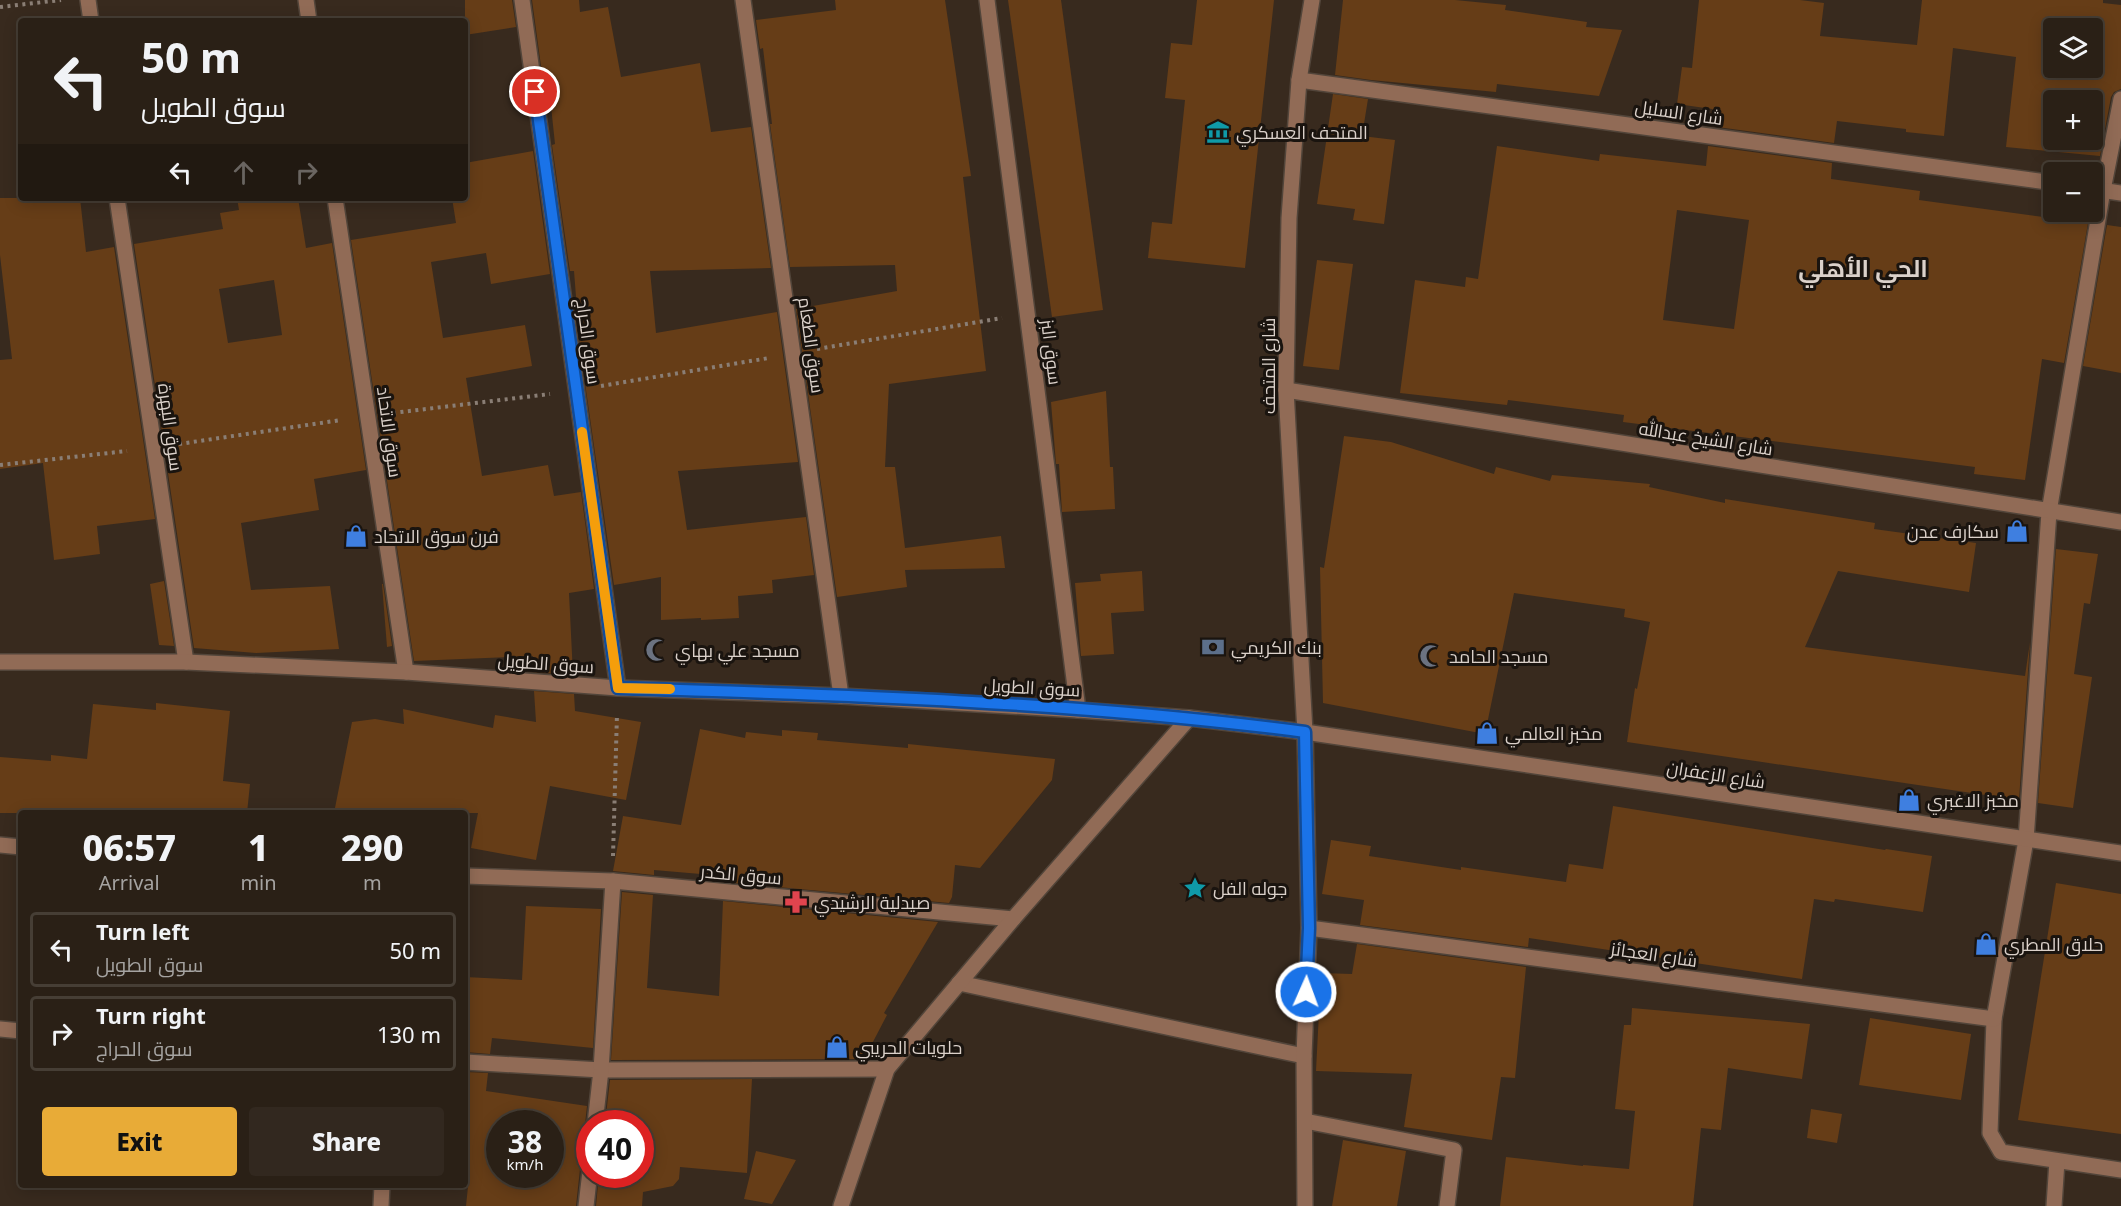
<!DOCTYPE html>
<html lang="en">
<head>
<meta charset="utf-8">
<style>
  :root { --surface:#2a2016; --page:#32281f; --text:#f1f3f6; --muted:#a5a3a1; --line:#463e35; --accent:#e8ab37 }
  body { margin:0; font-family:"Noto Sans",Cairo,sans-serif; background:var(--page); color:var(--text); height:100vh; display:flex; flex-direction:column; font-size:22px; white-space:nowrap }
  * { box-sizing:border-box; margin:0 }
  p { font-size:20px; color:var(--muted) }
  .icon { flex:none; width:33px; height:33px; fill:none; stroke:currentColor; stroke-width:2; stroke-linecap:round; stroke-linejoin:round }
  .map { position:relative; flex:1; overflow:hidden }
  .drawer { position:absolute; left:18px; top:810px; width:450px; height:378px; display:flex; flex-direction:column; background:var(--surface); border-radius:6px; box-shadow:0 3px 15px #0003,0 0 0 2px var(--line) }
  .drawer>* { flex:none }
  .guide { position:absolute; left:18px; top:18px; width:450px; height:183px; border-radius:6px; box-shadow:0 3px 15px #0003,0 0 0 2px var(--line); background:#2a2016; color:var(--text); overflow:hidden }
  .tools { position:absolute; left:2043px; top:18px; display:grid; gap:12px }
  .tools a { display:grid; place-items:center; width:60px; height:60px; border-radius:6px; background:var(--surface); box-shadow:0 3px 15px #0003,0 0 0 2px var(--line); font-size:30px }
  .speed { position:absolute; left:486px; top:1110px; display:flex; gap:12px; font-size:30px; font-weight:700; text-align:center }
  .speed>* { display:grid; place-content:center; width:78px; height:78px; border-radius:50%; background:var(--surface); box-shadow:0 3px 15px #0003,0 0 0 2px var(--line); line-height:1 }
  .speed small { font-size:15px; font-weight:400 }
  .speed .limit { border:9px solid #d22; background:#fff; color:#111 }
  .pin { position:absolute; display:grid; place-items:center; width:51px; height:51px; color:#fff; margin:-26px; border:3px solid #fff; border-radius:50%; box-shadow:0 2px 6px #0007 }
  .me { position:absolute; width:66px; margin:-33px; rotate:2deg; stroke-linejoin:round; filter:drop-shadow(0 0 4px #0008) }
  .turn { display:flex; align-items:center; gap:21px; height:126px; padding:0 24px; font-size:27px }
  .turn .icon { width:78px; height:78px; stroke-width:2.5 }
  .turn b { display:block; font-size:42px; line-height:51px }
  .lanes { display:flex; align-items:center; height:57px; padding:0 24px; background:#0003; justify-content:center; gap:30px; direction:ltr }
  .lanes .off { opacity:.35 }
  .eta { display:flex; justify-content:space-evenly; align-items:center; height:102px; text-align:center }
  .eta b { font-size:36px; font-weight:800; line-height:42px }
  .button { display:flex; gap:12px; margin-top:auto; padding:12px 24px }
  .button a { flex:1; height:69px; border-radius:6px; background:var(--accent); color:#111; font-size:24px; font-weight:800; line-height:69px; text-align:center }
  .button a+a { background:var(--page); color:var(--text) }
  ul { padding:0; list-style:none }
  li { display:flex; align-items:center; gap:18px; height:75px; margin:0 12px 9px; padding:0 12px; border:3px solid var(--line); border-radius:6px }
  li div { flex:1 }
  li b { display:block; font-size:22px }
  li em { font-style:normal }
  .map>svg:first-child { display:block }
  .building { fill:#663d17; fill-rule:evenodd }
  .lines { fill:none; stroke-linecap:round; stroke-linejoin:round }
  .minor-casing { stroke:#52453a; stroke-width:18 }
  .path { stroke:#8a7e75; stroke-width:4; stroke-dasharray:3 4.5; stroke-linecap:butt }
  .minor { stroke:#916b56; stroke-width:15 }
  .route-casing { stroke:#114b97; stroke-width:15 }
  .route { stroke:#1a73e8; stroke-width:10 }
  .slow { stroke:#f59e0b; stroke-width:10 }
  .labels { text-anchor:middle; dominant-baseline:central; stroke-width:6; stroke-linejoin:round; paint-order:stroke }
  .street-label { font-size:18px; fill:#dbd1ca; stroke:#1a140f }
  .poi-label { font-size:18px; fill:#dbd1ca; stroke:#1a140f; text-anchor:start }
  .district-label { font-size:24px; font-weight:bold; fill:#dbd1ca; stroke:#1a140f }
</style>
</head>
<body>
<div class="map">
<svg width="2121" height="1206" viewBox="0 0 2121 1206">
  <rect width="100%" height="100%" fill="#382a1e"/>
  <g class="building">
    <polygon points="465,0 512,0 516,27 465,35"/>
    <polygon points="532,0 579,0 580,12 608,7 621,77 700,63 711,132 751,127 771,268 650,271 656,333 777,312 798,462 678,471 687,530 806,517 814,575 772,580 773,593 738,596 739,618 701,620 701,618 661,620 661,577 614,585 580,348 574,271 570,271 552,145 555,144 549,87 544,88"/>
    <polygon points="835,0 945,0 971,176 963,177 986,371 889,384 885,467 895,467 905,548 1001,536 1005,568 905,570 907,587 837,597 796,309 897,291 895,265 790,267 770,124 772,124 763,48 760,49 756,20 836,10"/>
    <polygon points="1008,0 1061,0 1103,310 1052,317"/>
    <polygon points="1197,0 1274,0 1245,268 1148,258 1152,222 1172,224 1185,100 1165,98 1171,43 1192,45"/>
    <polygon points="1343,0 1455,0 1506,5 1505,10 1587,22 1586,27 1622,30 1599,96 1497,84 1496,92 1371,80 1335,75"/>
    <path d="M1699,0H1800L1824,3L1820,36L1917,45L1922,0H2103V3L2121,5V89L2114,92L2111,97L2100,156L2006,147L2016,57L1953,48L1944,136L1906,132V129L1837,121L1834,143L1710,126L1712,109L1677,104L1682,67L1692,68ZM2054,28H2092V68H2054ZM2054,100H2092V140H2054Z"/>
    <polygon points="1333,94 1368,99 1362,136 1395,140 1384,224 1353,220 1355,209 1317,204"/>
    <path d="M1497,146L1599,161L1600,154L1706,166L1708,146L1832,163L1831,179L1920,191L1919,200L2088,223L2064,363L2042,359L2025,480L1974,474L1975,467L1623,422L1624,415L1508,400L1507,405L1400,393L1415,280L1465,287L1466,277L1478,279ZM1677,210L1749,220L1734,329L1663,320Z"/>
    <polygon points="533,151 550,274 491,284 486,253 431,262 443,338 525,325 532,366 466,378 482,476 548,465 554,496 581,492 594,589 569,593 573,675 533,672 533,656 414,661 351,240 456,223 452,198 465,198 465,163"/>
    <polygon points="0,198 80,198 86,252 114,247 155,519 97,526 100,554 54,560 43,463 0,469 0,360 12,359 0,255"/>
    <path d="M237,198H298L306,248L332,243L366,470L314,479L319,510L241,523L251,590L330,586L339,649L256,653L194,648L134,244L223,229L220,213L239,210ZM274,280L282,335L228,343L219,289Z"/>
    <polygon points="2107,225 2121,227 2121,373 2083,366"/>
    <polygon points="1317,260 1353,264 1339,370 1303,366"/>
    <polygon points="1106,391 1110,467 1113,467 1115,509 1062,512 1059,464 1056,464 1051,402"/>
    <polygon points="1344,436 1391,442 1494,474 1496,467 1550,481 1552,475 1650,484 1649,487 1725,503 1725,499 1875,523 1874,529 1976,543 1969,592 1838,571 1805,647 2025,676 2030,642 2019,800 1627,742 1635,688 1637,689 1650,622 1624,617 1625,609 1514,593 1485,734 1323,703 1320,567 1324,568"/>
    <polygon points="2056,549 2098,554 2090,604 2084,603 2074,674 2092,677 2073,808 2038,803"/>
    <polygon points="1142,571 1144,611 1111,613 1114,654 1081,656 1075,583 1101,581 1100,574"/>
    <polygon points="164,581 174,646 159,645 150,584"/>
    <polygon points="382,584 383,584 392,646 387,647"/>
    <polygon points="534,691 574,694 575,711 641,722 626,800 550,786 536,860 471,848 478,813 334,813 352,722 375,719 404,724 403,709 493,728 495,715 536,722"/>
    <polygon points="156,703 230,711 223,781 250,784 247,813 0,813 0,757 51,761 51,755 87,759 93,704 156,710"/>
    <polygon points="700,729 745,738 746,732 782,736 782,730 818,733 817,740 908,748 908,744 1055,759 1052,780 980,868 955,865 952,897 949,903 723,882 724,876 654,870 654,875 613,871 623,816 681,825"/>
    <polygon points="1613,806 1885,850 1886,849 1932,856 1923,912 1835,899 1834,902 1814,899 1802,979 1529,938 1528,947 1360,925 1364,900 1322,894 1331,840 1371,846 1369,856 1461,870 1461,867 1566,882 1569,864 1603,869"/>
    <polygon points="2056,883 2121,894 2121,1134 2018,1120"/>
    <polygon points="622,892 653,895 647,988 719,996 723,901 938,922 884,1013 887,1015 864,1059 611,1060"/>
    <polygon points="526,906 601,909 593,1048 492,1038 490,1054 465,1052 465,977 522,980"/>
    <polygon points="1357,944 1526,967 1515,1078 1501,1077 1492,1140 1404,1127 1412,1074 1316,1071 1321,973 1352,974"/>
    <polygon points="1632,1008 1810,1024 1802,1079 1728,1068 1721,1130 1701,1128 1693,1206 1500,1206 1506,1157 1583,1166 1583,1165 1629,1169 1635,1111 1615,1109 1624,1025 1631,1025"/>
    <polygon points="1870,1018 1971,1034 1961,1100 1859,1085"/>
    <path d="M465,1072L488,1073L486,1091L587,1106L585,1124L590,1132V1161L583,1165L580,1169L576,1206H466L470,1167L465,1166ZM500,1124H550V1174H500Z"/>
    <polygon points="752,1079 747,1173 680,1167 679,1179 673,1186 643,1192 642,1206 596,1206 599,1174 640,1174 640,1124 605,1124 610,1080"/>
    <polygon points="1811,1109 1842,1114 1837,1143 1807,1138"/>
    <polygon points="1343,1140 1406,1151 1397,1206 1332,1206"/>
    <polygon points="756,1151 796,1160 772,1204 744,1199"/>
  </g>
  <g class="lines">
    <g class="minor-casing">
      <g id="minor">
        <polyline points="88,0 91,21"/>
        <polyline points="306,0 309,21"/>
        <polyline points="522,0 618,688"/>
        <polyline points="743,0 841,696"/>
        <polyline points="987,0 1078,710"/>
        <polyline points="1299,80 2054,183"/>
        <polyline points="2121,99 2103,190 2049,512 2026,840 1994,1019 1990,1133 2001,1152 2121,1170"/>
        <polyline points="2094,189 2121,193"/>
        <polyline points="117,198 186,662"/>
        <polyline points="335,198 406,672"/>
        <polyline points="1286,390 2121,522"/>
        <polyline points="0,662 186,662 406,672 618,688 841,696 1078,710 1189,718 1305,732 2121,853"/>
        <polyline points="0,845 21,847"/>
        <polyline points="465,876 613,881 1013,919"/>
        <polyline points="1309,928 1994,1019"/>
        <polyline points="959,983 1304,1056"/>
        <polyline points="0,1029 21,1031"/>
        <polyline points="465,1062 601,1070 887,1069"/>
        <polyline points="1305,1121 1454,1150 1447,1206"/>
        <polyline points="595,1124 601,1070 613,881"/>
        <polyline points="381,1206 382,1185"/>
        <polyline points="586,1206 590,1171"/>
        <polyline points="841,1206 887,1069 1013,919 1189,718"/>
        <polyline points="1305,1206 1304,1056 1309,928 1305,732 1286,390 1289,218 1299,80 1312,0"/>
        <polyline points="2054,1206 2057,1161"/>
      </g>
    </g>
    <g class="path">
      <polyline points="0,7 61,0"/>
      <polyline points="817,349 1002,318"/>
      <polyline points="601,386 769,358"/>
      <polyline points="393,413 550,394"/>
      <polyline points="179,444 341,420"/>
      <polyline points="0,465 127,451"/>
      <polyline points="613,856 617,714"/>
    </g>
    <use href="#minor" class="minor"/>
  </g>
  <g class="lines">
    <g class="route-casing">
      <path id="route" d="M535,92L618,688C847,695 1077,702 1305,732L1309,928L1306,992"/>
    </g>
    <use href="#route" class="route"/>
    <polyline class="slow" points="582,432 618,688 670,689"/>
  </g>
  <defs>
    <g id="museum-bare" transform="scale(1.8)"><path d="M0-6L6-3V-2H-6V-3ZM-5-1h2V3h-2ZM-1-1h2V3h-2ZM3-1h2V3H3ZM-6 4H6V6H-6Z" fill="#0f9aa8" stroke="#1a140f" stroke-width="2.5" paint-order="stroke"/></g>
    <g id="shop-bare" transform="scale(1.8)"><path d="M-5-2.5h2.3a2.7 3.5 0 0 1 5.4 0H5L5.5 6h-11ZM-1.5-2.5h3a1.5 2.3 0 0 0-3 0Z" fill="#3f7fe0" stroke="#1a140f" stroke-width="2.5" paint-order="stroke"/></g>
    <g id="bank-bare" transform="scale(1.8)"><path d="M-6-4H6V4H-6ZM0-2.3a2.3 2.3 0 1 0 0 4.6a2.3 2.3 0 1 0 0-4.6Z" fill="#5c6f8a" stroke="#1a140f" stroke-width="2.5" paint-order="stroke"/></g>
    <g id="mosque-bare" transform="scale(1.8)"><path d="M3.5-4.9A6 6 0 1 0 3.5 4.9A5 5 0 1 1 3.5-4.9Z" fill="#6b7280" stroke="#1a140f" stroke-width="2.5" paint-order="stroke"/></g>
    <g id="sight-bare" transform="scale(1.8)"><path d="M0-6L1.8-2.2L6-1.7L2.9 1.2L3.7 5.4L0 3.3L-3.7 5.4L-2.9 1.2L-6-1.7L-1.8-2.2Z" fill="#0f9aa8" stroke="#1a140f" stroke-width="2.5" paint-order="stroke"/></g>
    <g id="pharmacy-bare" transform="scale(1.8)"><path d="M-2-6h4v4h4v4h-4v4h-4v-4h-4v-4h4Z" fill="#e0444e" stroke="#1a140f" stroke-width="2.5" paint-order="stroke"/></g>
  </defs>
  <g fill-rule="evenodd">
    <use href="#museum-bare" x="1218" y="132"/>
    <use href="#shop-bare" x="2017" y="531"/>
    <use href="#shop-bare" x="356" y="536"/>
    <use href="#bank-bare" x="1213" y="647"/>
    <use href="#mosque-bare" x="657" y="650"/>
    <use href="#mosque-bare" x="1431" y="656"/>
    <use href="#shop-bare" x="1487" y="733"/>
    <use href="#shop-bare" x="1909" y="800"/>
    <use href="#sight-bare" x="1195" y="888"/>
    <use href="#pharmacy-bare" x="796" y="902"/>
    <use href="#shop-bare" x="1986" y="944"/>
    <use href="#shop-bare" x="837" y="1047"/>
  </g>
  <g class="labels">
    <g class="street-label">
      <text transform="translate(1679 112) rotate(8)">شارع السليل</text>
      <text transform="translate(589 341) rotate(82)">سوق الحراج</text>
      <text transform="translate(812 345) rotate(82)">سوق الطعام</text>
      <text transform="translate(1052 352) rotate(83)">سوق البز</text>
      <text transform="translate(1268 366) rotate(-90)">شارع المتحف</text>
      <text transform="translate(171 427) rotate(82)">سوق البهرة</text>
      <text transform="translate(390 432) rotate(82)">سوق الاتحاد</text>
      <text transform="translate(1706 438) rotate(9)">شارع الشيخ عبدالله</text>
      <text transform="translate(546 663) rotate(4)">سوق الطويل</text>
      <text transform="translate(1032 687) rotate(3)">سوق الطويل</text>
      <text transform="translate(1716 774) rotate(9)">شارع الزعفران</text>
      <text transform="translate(741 874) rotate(5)">سوق الكدر</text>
      <text transform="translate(1654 954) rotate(8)">شارع العجائز</text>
    </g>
    <g class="poi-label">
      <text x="1236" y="132">المتحف العسكري</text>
      <text x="1999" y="531" text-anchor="end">سكارف عدن</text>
      <text x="374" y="536">فرن سوق الاتحاد</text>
      <text x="1231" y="647">بنك الكريمي</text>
      <text x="675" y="650">مسجد علي بهاي</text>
      <text x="1449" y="656">مسجد الحامد</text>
      <text x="1505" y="733">مخبز العالمي</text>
      <text x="1927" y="800">مخبز الاغبري</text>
      <text x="1213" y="888">جوله الفل</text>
      <text x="814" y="902">صيدلية الرشيدي</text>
      <text x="2004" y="944">حلاق المطري</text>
      <text x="855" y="1047">حلويات الحريبي</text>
    </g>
    <g class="district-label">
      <text x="1863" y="267">الحي الأهلي</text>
    </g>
  </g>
</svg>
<div class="tools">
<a><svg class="icon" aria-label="layers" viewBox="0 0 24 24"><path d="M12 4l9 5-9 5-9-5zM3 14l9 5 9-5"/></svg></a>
<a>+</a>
<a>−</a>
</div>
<div class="speed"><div>38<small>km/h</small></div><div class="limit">40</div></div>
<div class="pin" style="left:535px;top:92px;background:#d93025"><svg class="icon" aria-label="arrive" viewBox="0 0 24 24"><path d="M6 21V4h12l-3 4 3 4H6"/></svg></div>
<svg class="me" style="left:1306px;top:992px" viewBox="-20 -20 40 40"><circle r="17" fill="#1a73e8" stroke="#fff" stroke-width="3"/><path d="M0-11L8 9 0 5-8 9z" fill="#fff"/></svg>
<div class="guide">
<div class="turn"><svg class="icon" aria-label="left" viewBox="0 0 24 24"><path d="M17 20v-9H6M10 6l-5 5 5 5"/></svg><div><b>50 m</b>سوق الطويل</div></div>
<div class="lanes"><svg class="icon" aria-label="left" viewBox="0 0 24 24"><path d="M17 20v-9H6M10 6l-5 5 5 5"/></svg><svg class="icon off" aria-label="ahead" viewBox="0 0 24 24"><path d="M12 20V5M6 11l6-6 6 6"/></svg><svg class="icon off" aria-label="right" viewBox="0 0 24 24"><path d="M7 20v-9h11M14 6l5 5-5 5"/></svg></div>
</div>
<section class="drawer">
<div class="eta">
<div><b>06:57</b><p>Arrival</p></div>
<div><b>1</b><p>min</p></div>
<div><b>290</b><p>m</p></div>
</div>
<ul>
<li><svg class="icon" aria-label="left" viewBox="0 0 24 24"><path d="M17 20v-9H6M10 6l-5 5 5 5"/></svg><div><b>Turn left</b><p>سوق الطويل</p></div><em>50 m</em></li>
<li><svg class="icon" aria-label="right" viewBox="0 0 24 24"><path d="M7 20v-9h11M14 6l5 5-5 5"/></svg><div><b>Turn right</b><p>سوق الحراج</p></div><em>130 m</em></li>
</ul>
<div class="button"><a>Exit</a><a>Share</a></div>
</section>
</div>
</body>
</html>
